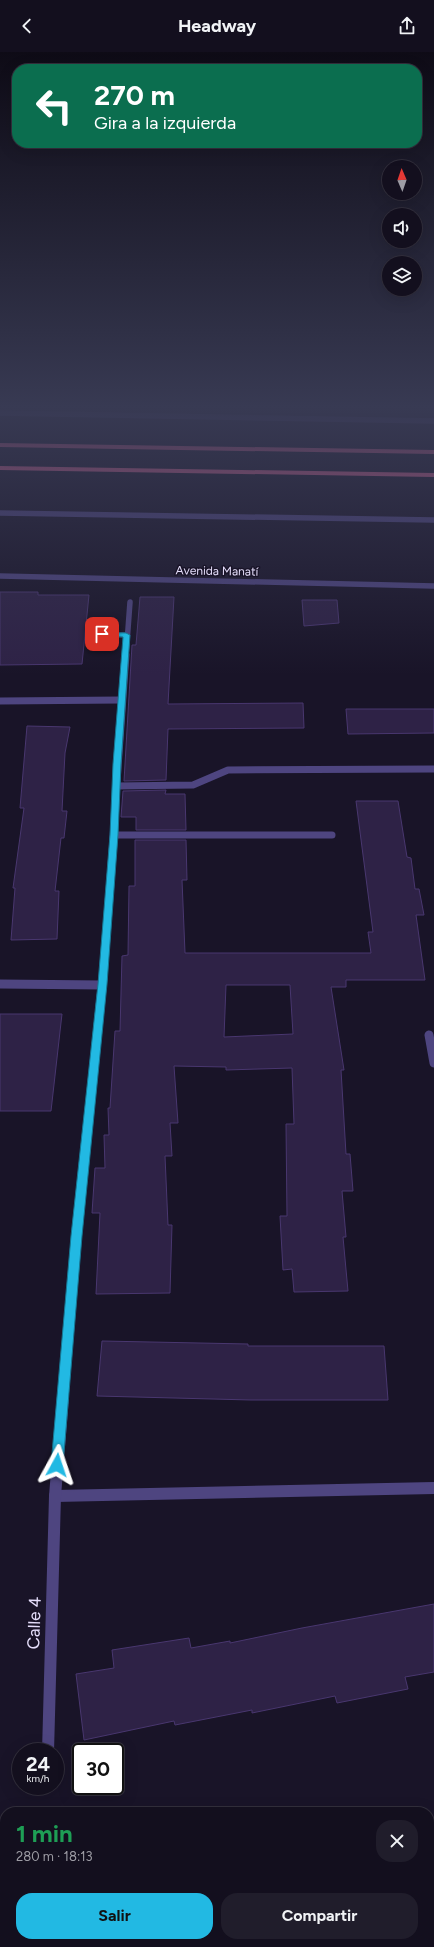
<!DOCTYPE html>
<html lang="es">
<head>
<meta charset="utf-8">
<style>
  :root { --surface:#130f1e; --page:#201d2b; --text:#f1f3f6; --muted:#9d9ca4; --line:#322f3c; --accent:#22b9e3 }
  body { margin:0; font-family:Figtree,sans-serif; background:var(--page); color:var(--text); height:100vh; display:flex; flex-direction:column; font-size:15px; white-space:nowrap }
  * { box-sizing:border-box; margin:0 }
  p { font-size:13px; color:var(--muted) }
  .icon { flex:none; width:22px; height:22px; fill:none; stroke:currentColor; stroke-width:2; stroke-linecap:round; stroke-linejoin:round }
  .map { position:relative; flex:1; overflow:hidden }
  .side { position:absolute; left:0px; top:1755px; width:434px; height:140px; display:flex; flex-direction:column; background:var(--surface); border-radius:16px 16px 0 0; box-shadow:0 4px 16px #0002,0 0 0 1px var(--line) }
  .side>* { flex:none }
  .hud { position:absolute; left:12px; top:12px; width:410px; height:84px; border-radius:16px; box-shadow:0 4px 16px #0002,0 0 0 1px var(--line); background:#0b6e4f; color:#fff; overflow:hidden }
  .needle { width:26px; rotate:358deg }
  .buttons { position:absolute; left:382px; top:108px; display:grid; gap:8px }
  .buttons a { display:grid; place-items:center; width:40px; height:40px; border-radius:50%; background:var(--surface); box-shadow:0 4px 16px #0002,0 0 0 1px var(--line); font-size:20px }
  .speed { position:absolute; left:12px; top:1691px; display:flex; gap:8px; font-size:20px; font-weight:700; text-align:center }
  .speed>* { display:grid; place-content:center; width:52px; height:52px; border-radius:50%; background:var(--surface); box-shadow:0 4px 16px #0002,0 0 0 1px var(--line); line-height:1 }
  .speed small { font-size:10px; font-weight:400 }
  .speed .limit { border:2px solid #111; border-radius:6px; background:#fff; color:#111 }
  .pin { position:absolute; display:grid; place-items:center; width:34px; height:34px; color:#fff; margin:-17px; border-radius:8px; box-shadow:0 2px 6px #0006 }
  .me { position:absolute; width:44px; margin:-22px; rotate:5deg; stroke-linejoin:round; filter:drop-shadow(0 0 3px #0008) }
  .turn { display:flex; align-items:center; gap:14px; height:84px; padding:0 16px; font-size:18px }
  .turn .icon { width:52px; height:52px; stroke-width:2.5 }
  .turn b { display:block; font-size:28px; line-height:34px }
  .round { display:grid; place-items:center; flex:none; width:42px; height:42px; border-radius:16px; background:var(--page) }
  .head { display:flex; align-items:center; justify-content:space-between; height:68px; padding:0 16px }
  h1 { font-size:24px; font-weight:700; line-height:30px; color:#1e9e55 }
  .button { display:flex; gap:8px; margin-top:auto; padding:8px 16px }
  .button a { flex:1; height:46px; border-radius:16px; background:var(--accent); color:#111; font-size:16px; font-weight:700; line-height:46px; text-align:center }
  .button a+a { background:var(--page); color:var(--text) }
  header { display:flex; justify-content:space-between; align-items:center; height:52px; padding:0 16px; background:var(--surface); font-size:18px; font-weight:700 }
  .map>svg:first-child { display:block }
  .building { fill:#2e2246; stroke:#49376f; fill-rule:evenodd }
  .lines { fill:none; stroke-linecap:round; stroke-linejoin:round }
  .street-far3 { stroke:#4e4580; stroke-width:5.5 }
  .street-far2 { stroke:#4e4580; stroke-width:7 }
  .street-far1 { stroke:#4e4580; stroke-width:9 }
  .street { stroke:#4e4580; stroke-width:12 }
  .highway { fill:#ec6898; fill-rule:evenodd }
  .route { fill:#22b9e3; stroke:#167894 }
  .labels { text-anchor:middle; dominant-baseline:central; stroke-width:3; stroke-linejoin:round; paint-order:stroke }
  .far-street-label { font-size:12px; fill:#e5defb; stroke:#191428 }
  .near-street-label { font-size:17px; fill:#e5defb; stroke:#191428 }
</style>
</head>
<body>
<header><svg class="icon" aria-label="back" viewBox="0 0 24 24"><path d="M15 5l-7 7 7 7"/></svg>Headway<svg class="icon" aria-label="share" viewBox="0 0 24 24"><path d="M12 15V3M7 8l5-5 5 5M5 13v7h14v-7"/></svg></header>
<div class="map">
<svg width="434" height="1895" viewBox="0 0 434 1895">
  <rect width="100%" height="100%" fill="#191428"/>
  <g class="building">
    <polygon points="0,540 38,540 38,543 89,543 82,612 0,613"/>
    <polygon points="140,545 174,545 168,652 303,651 304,676 168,677 166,728 124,729 132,593 136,593"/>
    <polygon points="302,548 337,548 339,571 304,574"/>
    <polygon points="346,657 434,657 434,681 348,682"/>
    <polygon points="27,674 70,675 65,701 62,759 67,759 64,786 61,786 55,839 59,839 57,887 11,888 15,836 13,836 24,756 20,756"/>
    <polygon points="166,738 165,742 185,742 186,778 136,778 136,765 121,765 123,739"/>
    <path d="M356,749H398L407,805L411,806L415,837H419L424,863H416L425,928H346V935H331L344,1018H341L346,1102H350L353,1139H342L346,1185H343L348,1239L294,1240L292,1217L283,1218L280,1164H287L286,1072H294L292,1016L226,1018V1015L174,1014L178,1071H170L172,1104H165L168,1173H172L170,1241L96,1242L100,1161H92L95,1116H105L104,1083H109L108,1056H110L115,979H120L122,904L128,903L129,834H135V788H186L187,828H182L185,901H371L368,880H373ZM226,933H290L293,982L224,985Z"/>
    <polygon points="0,962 62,962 51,1059 0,1059"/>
    <polygon points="102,1289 248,1292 248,1294 384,1294 388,1348 251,1348 97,1344"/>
    <polygon points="434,1552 434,1620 405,1625 408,1637 337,1651 335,1644 252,1661 252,1658 175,1673 174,1669 84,1688 76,1622 114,1616 112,1598 189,1586 191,1596 230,1589 230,1591 302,1576"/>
  </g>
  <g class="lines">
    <g class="street-far3">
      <polyline points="0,361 434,369"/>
      <polyline points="0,461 434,468"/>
      <polyline points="0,524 434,534"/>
      <polyline points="102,582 127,583"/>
      <polyline points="126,604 130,550"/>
    </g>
    <g class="street-far2">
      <polyline points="0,649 121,648"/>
      <polyline points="116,734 193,733 228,718 434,717"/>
      <polyline points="114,783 332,783"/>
      <polyline points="103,926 126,603"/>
    </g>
    <g class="street-far1">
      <polyline points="0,932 102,933"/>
      <polyline points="429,983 434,1011"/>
      <polyline points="63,1346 77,1184 103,925"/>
    </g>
    <g class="street">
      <polyline points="55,1444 434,1436"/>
      <polyline points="48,1700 55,1444 63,1345"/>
    </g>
    <g class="highway">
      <polygon points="0,391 434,398 434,402 0,395"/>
      <polygon points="0,414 434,421 434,425 0,418"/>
    </g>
  </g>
  <linearGradient id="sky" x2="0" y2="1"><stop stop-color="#0e0b16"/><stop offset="0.57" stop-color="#383a53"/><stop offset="1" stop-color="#383a53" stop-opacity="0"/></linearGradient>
  <rect width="434" height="623" fill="url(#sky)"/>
  <polygon class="route" points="102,580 126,581 130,583 121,712 118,783 107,932 82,1184 63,1413 62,1417 57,1419 53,1417 51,1413 71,1184 98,932 110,783 113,712 123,585 99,584 99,581"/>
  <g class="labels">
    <g class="far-street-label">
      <text transform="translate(217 519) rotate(1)">Avenida Manatí</text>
    </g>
    <g class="near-street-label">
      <text transform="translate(34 1571) rotate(-88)">Calle 4</text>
    </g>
  </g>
</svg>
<div class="buttons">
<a><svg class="needle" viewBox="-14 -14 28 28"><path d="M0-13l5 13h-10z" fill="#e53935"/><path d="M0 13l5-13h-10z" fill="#9d9ca4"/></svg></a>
<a><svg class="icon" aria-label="sound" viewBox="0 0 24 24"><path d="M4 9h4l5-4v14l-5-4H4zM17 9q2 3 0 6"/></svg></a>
<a><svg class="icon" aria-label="layers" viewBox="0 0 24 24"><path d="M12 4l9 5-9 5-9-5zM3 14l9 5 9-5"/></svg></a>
</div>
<div class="speed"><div>24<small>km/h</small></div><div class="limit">30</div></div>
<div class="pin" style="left:102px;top:582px;background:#d93025"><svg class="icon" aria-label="arrive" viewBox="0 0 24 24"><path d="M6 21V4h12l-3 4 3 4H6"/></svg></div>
<svg class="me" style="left:57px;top:1413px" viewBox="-20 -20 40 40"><path d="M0-17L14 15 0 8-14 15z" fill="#22b9e3" stroke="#fff" stroke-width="4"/></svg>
<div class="hud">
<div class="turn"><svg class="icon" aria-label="left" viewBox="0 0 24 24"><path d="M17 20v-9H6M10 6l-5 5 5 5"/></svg><div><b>270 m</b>Gira a la izquierda</div></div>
</div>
<section class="side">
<div class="head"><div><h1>1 min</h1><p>280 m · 18:13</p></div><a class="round"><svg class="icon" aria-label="close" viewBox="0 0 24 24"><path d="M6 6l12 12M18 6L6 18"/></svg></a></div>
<div class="button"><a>Salir</a><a>Compartir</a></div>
</section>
</div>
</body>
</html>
